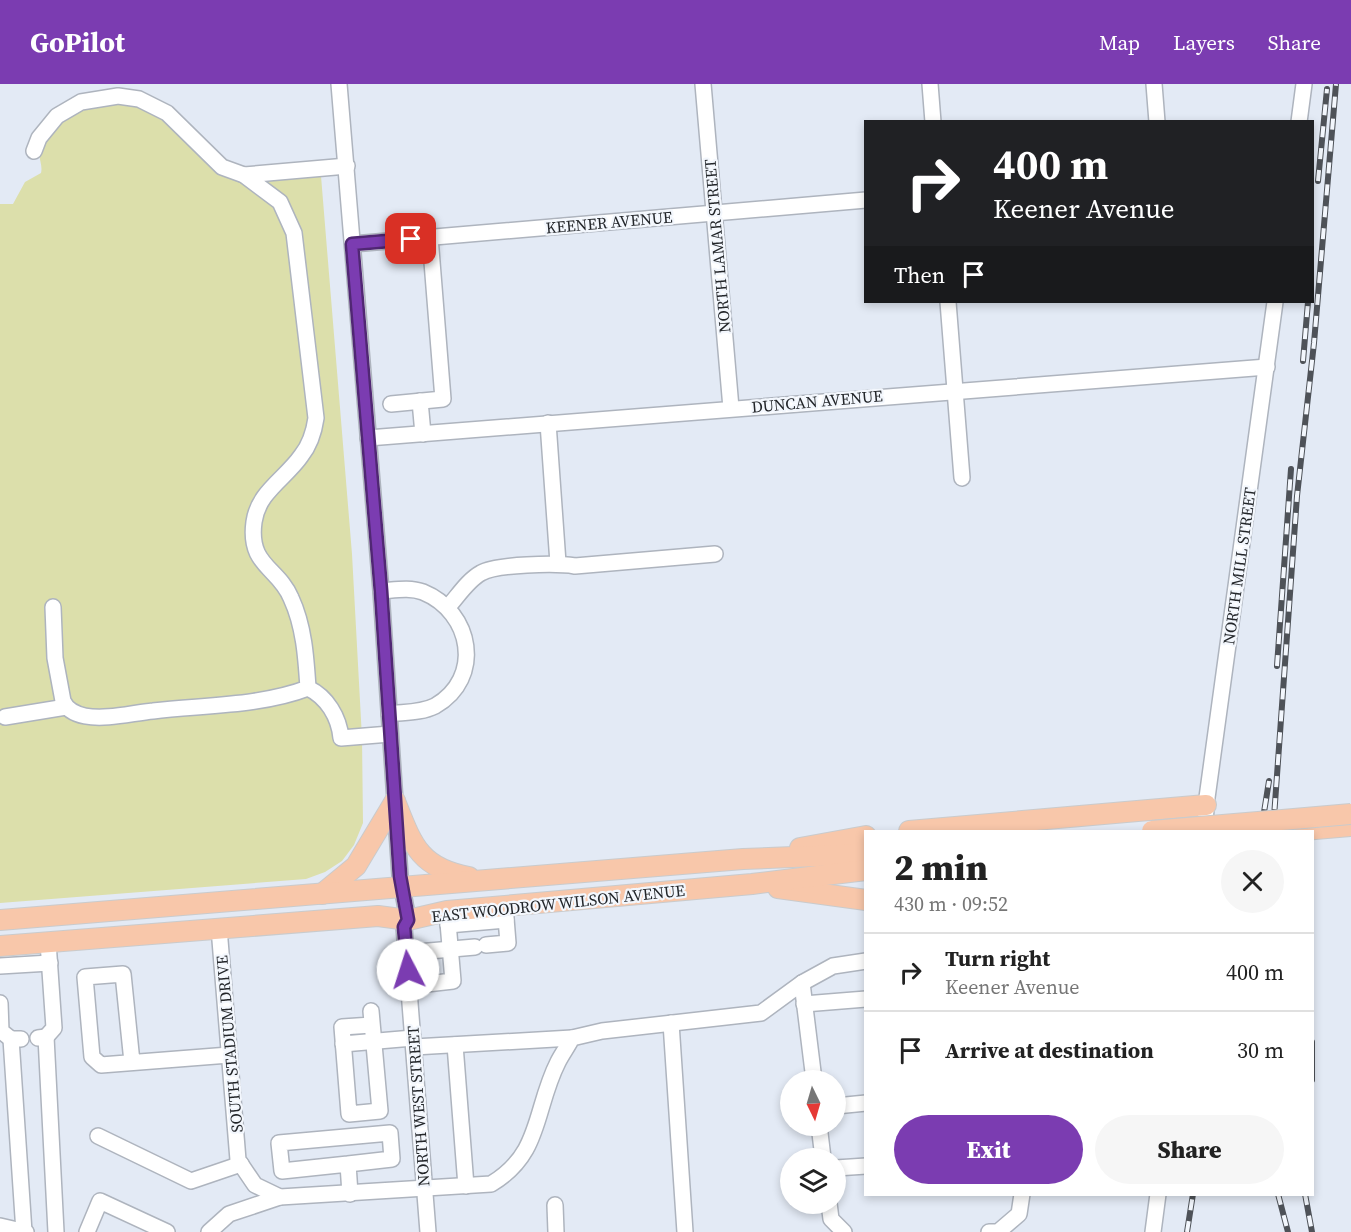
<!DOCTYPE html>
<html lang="en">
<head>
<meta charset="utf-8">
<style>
  :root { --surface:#fff; --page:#f6f6f6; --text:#222; --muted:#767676; --line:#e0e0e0; --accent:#7b3cb1 }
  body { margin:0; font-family:"Source Serif 4",serif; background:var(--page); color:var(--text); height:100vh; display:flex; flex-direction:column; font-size:22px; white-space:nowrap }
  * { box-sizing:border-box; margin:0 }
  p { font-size:20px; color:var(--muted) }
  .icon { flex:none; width:33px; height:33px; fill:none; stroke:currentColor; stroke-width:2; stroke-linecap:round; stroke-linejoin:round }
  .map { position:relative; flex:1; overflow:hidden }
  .side { position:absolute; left:864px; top:746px; width:450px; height:366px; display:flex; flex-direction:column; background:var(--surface); border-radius:0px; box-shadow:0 3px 9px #0003 }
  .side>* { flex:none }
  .banner { position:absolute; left:864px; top:36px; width:450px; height:183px; border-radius:0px; box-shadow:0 3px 9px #0003; background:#202124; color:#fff; overflow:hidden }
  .needle { width:39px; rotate:175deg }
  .tools { position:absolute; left:780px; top:986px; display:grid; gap:12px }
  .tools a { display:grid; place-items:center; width:66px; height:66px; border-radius:50%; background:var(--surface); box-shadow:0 3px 9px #0003; font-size:30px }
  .pin { position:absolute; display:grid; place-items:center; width:51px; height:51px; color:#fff; margin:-26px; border-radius:12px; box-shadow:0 3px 9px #0006 }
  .me { position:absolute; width:66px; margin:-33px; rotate:355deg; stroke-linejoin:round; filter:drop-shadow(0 0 4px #0008) }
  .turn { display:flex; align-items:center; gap:21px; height:126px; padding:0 30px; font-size:27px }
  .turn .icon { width:78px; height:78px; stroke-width:2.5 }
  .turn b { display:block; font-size:42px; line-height:51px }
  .then { display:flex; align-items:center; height:57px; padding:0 30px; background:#0003; gap:12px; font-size:22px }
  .round { display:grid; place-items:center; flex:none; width:63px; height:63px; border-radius:32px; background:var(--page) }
  .head { display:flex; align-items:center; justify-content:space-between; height:102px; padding:0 30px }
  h1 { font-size:36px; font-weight:800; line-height:45px }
  .cta { display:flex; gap:12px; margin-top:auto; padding:12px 30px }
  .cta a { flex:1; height:69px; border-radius:36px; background:var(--accent); color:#fff; font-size:24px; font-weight:800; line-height:69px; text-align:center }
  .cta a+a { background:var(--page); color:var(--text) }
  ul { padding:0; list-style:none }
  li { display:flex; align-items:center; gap:18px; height:78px; padding:0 30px; border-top:2px solid var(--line) }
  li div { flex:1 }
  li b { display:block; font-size:22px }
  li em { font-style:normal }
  header { display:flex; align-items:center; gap:36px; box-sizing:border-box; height:84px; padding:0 30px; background:var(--accent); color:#fff }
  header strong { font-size:28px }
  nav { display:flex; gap:33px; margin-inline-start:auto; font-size:21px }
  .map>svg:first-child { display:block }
  .green { fill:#dcdfab }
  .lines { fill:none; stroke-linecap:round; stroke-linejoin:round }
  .minor-casing { stroke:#aeb4be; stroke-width:18 }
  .major-casing { stroke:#cacbcc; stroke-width:22 }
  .minor { stroke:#fff; stroke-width:15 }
  .major { stroke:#f8c7aa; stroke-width:20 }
  .rail-casing { stroke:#4e5258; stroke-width:6 }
  .rail { stroke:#f3f7fd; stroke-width:4; stroke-dasharray:11; stroke-linecap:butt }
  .major-bridge-casing { stroke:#cacbcc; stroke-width:22; stroke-linecap:butt }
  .major-bridge { stroke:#f8c7aa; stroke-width:20 }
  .route-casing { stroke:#502773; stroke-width:15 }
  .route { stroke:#7b3cb1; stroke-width:10 }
  .labels { text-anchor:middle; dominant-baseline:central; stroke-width:4.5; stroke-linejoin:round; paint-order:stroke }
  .street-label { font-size:16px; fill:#23262a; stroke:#f3f7fd }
</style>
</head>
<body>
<header>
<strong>GoPilot</strong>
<nav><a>Map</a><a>Layers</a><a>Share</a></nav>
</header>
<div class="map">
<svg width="1351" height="1148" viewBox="0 0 1351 1148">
  <rect width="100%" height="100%" fill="#e3eaf5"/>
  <path class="green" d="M119,18C169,24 207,67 246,98L321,92L352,470L362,654L363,739L354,761L342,777L325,788L306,795L0,819V120H13L25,98L41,89C43,81 38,74 40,67C46,32 91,23 119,18Z"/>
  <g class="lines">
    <g class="minor-casing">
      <g id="minor">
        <polyline points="339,0 381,507 400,792 408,836 404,843 428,1148"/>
        <polyline points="703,0 731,324"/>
        <polyline points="930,0 933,38"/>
        <polyline points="1154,0 1157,38"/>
        <polyline points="1299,38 1304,0"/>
        <path d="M34,67L39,54L57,32L81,18L118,12L139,15L167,29L222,83L244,91L280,118L294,149L316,334C314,348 310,361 301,372C285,395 258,408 254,438C248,482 278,483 291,514C304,542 306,573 308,604C261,622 204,621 153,627C132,629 106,636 85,632C75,630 67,626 63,617L55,574L53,523"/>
        <polyline points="244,91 347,82"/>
        <polyline points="353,160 866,116"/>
        <polyline points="948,218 962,394"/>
        <polyline points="420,317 423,350"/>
        <polyline points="391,320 443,315 430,153"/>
        <polyline points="548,339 558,479"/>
        <polyline points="368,354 1267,283"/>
        <path d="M381,507C395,506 410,503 423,508C472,528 484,594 435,622C421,629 404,628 389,630"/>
        <path d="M448,523C458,512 468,496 481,489C496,480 557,479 575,482L715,470"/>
        <path d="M308,604C327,613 339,633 341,654L390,650"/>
        <polyline points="5,633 66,623"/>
        <polyline points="1205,747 1206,721 1275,218"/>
        <polyline points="448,841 506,836"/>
        <path d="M219,844L238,1076L255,1101L280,1113L491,1100C542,1070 534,1025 558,978C562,970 568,962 572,954L602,947L761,929L802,899L833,882L866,877"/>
        <polyline points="486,861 508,859 505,822"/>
        <polyline points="406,869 475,863"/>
        <polyline points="0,882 50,879"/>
        <polyline points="802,899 814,996"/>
        <polyline points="409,902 453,897 447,827"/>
        <polyline points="0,919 1,947 11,955"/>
        <polyline points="804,920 866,915"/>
        <polyline points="371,927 380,1027 349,1030 342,943 372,941"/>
        <polyline points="671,939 685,1148"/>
        <polyline points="46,953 54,944 48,858"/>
        <polyline points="38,954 46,953 56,1148"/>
        <polyline points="21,955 11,955 24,1148"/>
        <polyline points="343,960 413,954"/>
        <polyline points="455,961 466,1102"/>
        <polyline points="414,963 572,954"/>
        <polyline points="132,978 123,890 85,893 92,973 101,981 229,971"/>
        <polyline points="836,1022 866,1019"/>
        <polyline points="819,1041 823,1074"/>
        <polyline points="98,1052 191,1097 241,1080"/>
        <polyline points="348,1080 282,1087 279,1059 390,1049 392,1075 348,1080 350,1110"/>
        <polyline points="836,1084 866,1082"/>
        <polyline points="829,1119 831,1135 844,1148"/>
        <polyline points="555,1121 556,1148"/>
        <polyline points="0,1142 26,1148"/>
        <polyline points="87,1148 100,1117 167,1148"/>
        <polyline points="209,1148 229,1130 280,1113"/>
        <polyline points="989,1148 998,1148 1019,1130 1022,1110"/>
        <polyline points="1153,1148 1158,1110"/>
      </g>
    </g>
    <g class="major-casing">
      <g id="major">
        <path d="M395,717C412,760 419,784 469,793"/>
        <polyline points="909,747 1206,721"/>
        <polyline points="1292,747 1351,742"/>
        <polyline points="800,764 866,752"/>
        <polyline points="778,804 866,816"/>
        <polyline points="322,810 356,782 395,717"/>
        <polyline points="0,836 743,775 866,770"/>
        <polyline points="0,862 378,832 408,836 447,827 752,800 866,786"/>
      </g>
    </g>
    <use href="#minor" class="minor"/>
    <use href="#major" class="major"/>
    <g class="rail-casing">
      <g id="rail">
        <polyline points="1318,97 1327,5"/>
        <polyline points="1303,277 1308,218"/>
        <polyline points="1277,582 1291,385"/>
        <polyline points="1261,747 1269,697"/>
        <polyline points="1273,747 1297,412 1314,259 1336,0"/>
        <polyline points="1312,958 1312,996"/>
        <polyline points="1278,1110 1288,1148"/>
        <polyline points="1305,1110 1312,1148"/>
        <polyline points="1187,1148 1193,1110"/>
      </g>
    </g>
    <use href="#rail" class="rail"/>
    <g class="major-bridge-casing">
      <polyline id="major-bridge" points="1152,747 1351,730"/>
    </g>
    <use href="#major-bridge" class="major-bridge"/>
  </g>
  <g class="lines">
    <g class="route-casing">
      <polyline id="route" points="408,886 404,843 408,836 400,792 381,507 352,160 411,155"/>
    </g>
    <use href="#route" class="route"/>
  </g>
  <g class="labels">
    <g class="street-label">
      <text transform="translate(609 138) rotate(-5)">KEENER AVENUE</text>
      <text transform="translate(717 162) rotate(-95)">NORTH LAMAR STREET</text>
      <text transform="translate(817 317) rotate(-5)">DUNCAN AVENUE</text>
      <text transform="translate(1239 482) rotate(-82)">NORTH MILL STREET</text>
      <text transform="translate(558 819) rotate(-6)">EAST WOODROW WILSON AVENUE</text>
      <text transform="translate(229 960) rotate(-95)">SOUTH STADIUM DRIVE</text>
      <text transform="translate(418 1022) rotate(-94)">NORTH WEST STREET</text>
    </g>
  </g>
</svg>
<div class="tools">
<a><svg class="needle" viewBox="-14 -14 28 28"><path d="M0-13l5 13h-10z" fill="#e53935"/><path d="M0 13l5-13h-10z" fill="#767676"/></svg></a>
<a><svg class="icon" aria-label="layers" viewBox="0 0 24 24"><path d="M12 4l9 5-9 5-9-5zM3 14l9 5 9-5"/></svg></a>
</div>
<div class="pin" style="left:411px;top:155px;background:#d93025"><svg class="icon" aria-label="arrive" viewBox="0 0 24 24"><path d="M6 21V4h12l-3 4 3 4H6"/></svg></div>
<svg class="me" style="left:408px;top:886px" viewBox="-20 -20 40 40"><circle r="19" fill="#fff"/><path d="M0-13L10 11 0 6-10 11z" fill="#7b3cb1"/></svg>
<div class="banner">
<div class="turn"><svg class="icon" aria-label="right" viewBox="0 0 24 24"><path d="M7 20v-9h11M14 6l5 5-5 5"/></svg><div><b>400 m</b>Keener Avenue</div></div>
<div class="then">Then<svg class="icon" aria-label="arrive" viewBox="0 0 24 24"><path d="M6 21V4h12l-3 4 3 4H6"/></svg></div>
</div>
<section class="side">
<div class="head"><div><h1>2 min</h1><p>430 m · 09:52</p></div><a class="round"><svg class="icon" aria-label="close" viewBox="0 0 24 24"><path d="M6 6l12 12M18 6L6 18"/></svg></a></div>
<ul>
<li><svg class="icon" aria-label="right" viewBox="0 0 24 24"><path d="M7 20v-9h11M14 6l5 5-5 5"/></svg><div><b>Turn right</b><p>Keener Avenue</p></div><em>400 m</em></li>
<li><svg class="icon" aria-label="arrive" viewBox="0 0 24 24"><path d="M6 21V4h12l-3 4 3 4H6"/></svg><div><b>Arrive at destination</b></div><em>30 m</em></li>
</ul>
<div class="cta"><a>Exit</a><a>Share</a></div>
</section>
</div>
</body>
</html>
